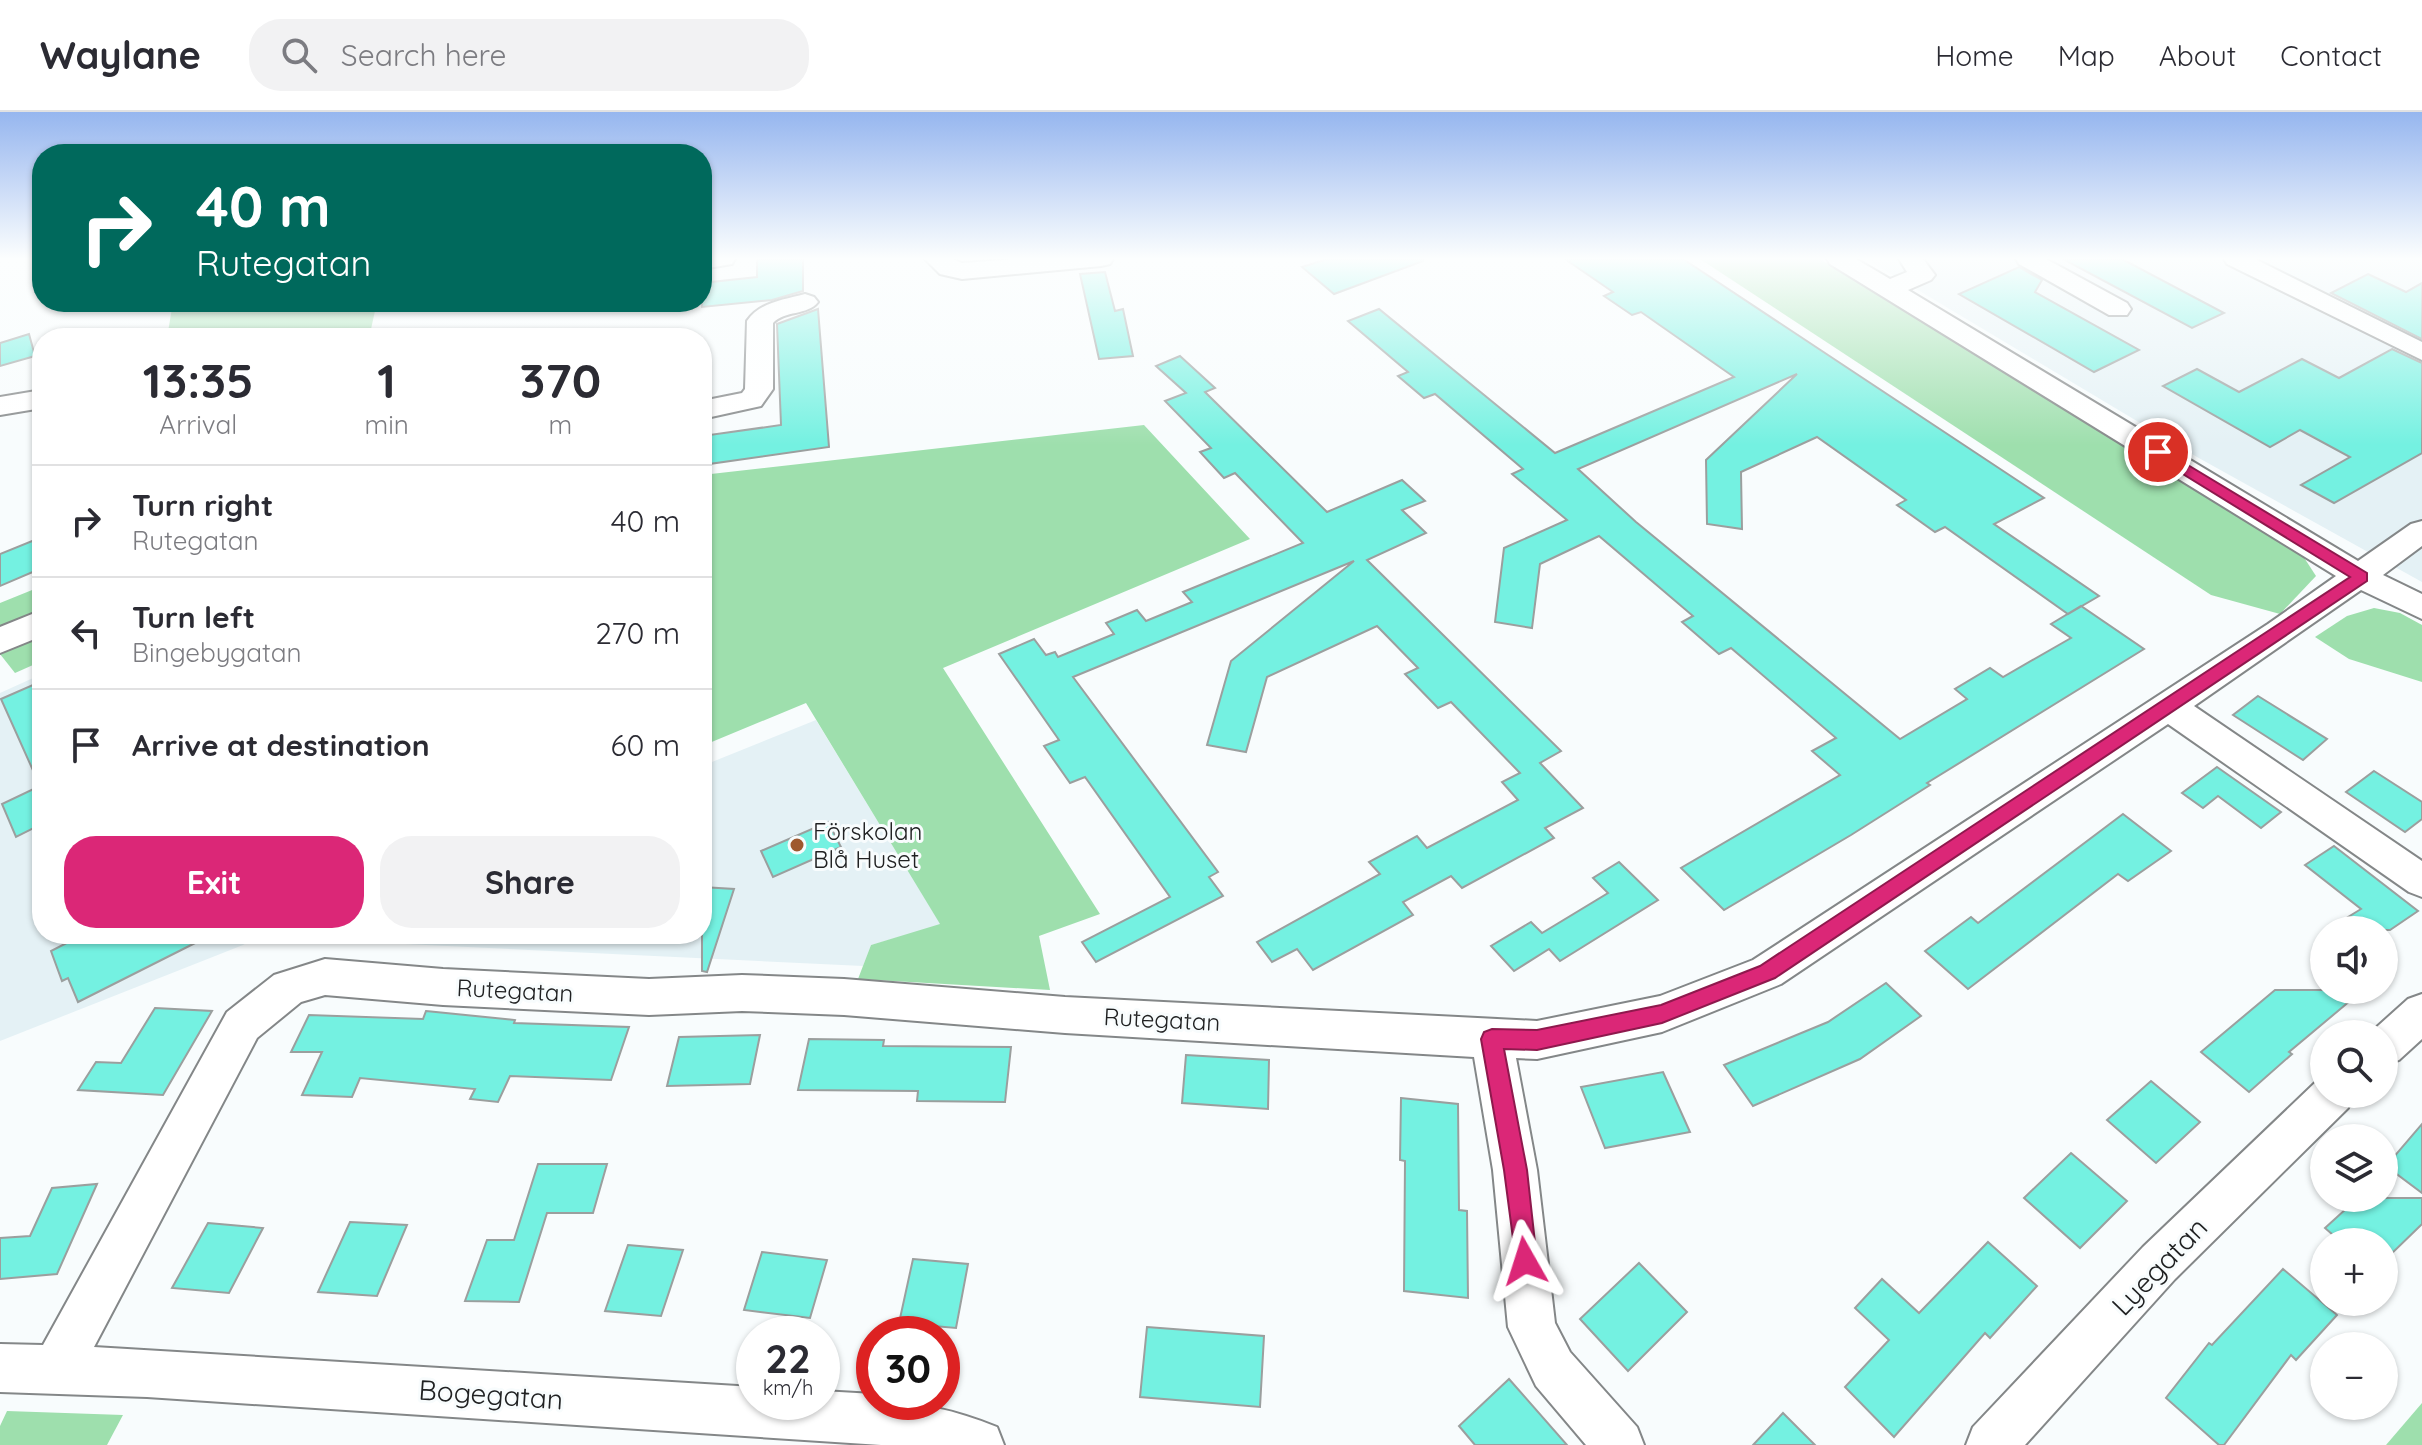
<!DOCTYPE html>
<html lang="en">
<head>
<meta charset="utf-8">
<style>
  :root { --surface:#fff; --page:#f2f2f3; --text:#2b2b33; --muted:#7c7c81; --line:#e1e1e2; --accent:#db2777 }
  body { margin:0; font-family:Quicksand,sans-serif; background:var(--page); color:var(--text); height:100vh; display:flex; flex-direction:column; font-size:30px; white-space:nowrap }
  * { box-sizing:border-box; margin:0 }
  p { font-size:26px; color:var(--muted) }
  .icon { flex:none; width:44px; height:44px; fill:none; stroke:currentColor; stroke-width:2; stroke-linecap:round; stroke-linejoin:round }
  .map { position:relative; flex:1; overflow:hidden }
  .drawer { position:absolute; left:32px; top:216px; width:680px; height:616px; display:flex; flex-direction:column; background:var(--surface); border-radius:32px; box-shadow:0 2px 6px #0004 }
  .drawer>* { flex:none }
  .banner { position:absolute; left:32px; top:32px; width:680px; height:168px; border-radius:32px; box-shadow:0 2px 6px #0004; background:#00695c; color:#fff; overflow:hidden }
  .buttons { position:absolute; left:2310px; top:804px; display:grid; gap:16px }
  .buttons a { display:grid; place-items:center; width:88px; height:88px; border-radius:50%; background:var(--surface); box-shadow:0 2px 6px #0004; font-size:40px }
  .speed { position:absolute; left:736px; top:1204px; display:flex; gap:16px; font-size:40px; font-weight:700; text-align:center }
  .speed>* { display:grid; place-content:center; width:104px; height:104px; border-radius:50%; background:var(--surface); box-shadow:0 2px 6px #0004; line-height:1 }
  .speed small { font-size:20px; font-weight:400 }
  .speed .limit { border:12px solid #d22; background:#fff; color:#111 }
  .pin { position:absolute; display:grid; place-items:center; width:68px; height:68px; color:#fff; margin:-34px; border:4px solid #fff; border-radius:50%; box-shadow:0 2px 8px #0007 }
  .me { position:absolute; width:88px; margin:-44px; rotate:354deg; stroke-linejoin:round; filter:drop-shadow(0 0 6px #0008) }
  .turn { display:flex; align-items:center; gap:28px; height:168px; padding:0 32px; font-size:36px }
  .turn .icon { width:104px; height:104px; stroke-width:2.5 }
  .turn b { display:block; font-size:56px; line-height:68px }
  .eta { display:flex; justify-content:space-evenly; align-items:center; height:136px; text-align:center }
  .eta b { font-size:48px; font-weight:700; line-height:56px }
  .button { display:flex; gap:16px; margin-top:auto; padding:16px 32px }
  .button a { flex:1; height:92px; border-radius:32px; background:var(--accent); color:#fff; font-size:32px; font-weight:700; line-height:92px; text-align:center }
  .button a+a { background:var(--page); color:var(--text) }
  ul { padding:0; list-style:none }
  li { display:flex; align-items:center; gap:24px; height:112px; padding:0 32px; border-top:2px solid var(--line) }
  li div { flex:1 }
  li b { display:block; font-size:30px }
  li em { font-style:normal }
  header { display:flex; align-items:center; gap:48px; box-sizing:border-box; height:112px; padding:0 40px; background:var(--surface); border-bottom:2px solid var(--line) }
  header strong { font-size:38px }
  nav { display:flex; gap:44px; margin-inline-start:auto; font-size:28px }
  .search { width:560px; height:72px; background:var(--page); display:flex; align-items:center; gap:20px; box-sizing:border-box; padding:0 28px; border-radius:32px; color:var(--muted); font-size:30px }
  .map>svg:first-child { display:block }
  .built { fill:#e4f1f5 }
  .green { fill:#9edfad }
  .building { fill:#74f1e1; stroke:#9b9f9e; stroke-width:2 }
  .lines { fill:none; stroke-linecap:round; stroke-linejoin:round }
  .minor-casing { stroke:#848788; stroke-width:4 }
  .minor { fill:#fff; fill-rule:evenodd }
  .route { fill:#db2777; stroke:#8e194d; stroke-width:2 }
  .poi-dot { fill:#9e582e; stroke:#f8fcfd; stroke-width:3 }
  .labels { text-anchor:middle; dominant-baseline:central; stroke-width:6; stroke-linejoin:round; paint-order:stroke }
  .poi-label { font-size:24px; fill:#202122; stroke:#f8fcfd; text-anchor:start }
  .street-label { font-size:24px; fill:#202122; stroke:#f8fcfd }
  .near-street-label { font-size:28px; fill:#202122; stroke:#f8fcfd }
</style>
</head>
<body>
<header>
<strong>Waylane</strong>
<div class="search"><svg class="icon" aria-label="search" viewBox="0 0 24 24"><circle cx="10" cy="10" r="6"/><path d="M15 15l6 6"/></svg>Search here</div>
<nav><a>Home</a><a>Map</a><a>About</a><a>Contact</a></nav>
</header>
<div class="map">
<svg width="2422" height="1333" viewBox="0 0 2422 1333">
  <rect width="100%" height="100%" fill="#f8fcfd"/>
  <g class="built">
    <polygon points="1866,147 2422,147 2422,470 2197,345"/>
    <polygon points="42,562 42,822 263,822 243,833 0,929 0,581"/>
    <polygon points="816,608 941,813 871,833 863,854 405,832 376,822 702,822 702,654"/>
  </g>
  <g class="green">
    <polygon points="1700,147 1820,147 2303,444 2316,464 2280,502 2211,483"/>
    <polygon points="173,190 377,190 369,226 167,226"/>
    <polygon points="1144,313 1250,427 943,556 1100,802 1039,824 1050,878 858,867 871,833 940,812 806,591 702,634 702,363"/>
    <polygon points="42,474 42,549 15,561 0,542 0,491"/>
    <polygon points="2374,496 2400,501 2422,513 2422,570 2349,547 2315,525 2347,504"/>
    <polygon points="2422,1291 2422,1333 2386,1333"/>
    <polygon points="7,1299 123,1303 107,1333 0,1333 0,1314"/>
  </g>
  <g class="building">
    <polygon points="757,147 803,147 803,179 772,188 702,195 702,171 757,165"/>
    <polygon points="1327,147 1423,147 1423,149 1334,182 1302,155"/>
    <polygon points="1565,147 1683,147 2044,386 1994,412 2099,484 2068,502 1945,415 1935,420 1897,393 1906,388 1817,325 1741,360 1742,417 1707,412 1706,348 1797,262 1578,357 1636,410 1900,627 1967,587 1955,577 1990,556 2003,565 2071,526 2051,512 2081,494 2144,537 1927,671 1930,673 1851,723 1724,798 1681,756 1840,663 1812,639 1836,626 1731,536 1719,542 1682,510 1693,504 1599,424 1540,452 1532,516 1495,510 1504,436 1567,408 1512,362 1523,357 1435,282 1424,286 1398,264 1408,260 1348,209 1379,197 1555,341 1734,265 1641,200 1632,203 1604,184 1613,180"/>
    <polygon points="2063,147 2122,147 2224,201 2192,216"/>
    <polygon points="2019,155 2042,168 2035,180 2139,238 2094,260 1959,182"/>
    <polygon points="1105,160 1115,199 1123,197 1133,244 1099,247 1080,162"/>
    <polygon points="2368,162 2406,180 2422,171 2422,227 2331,181"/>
    <polygon points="818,197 829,335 702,353 702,324 781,313 777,212"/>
    <polygon points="29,222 35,244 0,254 0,231"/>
    <polygon points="2392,237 2422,251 2422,341 2334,391 2301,373 2350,345 2300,318 2270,335 2163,274 2197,257 2239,280 2302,247 2339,266"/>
    <polygon points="1180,244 1215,276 1205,280 1327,400 1402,368 1425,389 1402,398 1426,421 1367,448 1561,639 1540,651 1583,696 1545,716 1554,726 1462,776 1451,764 1403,790 1413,803 1313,858 1297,837 1272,850 1257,830 1380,762 1369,750 1417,724 1427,736 1518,688 1502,670 1520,661 1451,590 1438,596 1405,562 1418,556 1377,514 1267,565 1246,640 1207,633 1231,549 1354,449 1073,565 1218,760 1209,765 1223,784 1096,850 1082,830 1170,785 1085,665 1070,671 1044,634 1059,628 999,542 1034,527 1046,543 1055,540 1058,545 1114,522 1106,511 1137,498 1146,509 1192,490 1183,480 1303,431 1235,361 1224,366 1200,340 1211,336 1165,289 1186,281 1156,254"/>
    <polygon points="42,425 42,456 0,474 0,442"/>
    <polygon points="42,569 42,712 16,725 2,692 40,674 1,587"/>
    <polygon points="2258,584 2327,627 2303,648 2233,603"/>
    <polygon points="2217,655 2281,700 2261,716 2218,684 2203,696 2182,681"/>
    <polygon points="2374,659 2422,690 2422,707 2405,720 2346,680"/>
    <polygon points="2123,702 2171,739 2128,769 2118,762 1968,877 1925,839 1971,805 1978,811"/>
    <polygon points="828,710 841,735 773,765 761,739"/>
    <polygon points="2334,734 2418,799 2390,818 2327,818 2361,797 2305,753"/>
    <polygon points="1619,750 1658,788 1560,849 1549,837 1514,859 1491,834 1531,810 1542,821 1608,781 1593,766"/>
    <polygon points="702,775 734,777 707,860 702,859"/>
    <polygon points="84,822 213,822 78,890 68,866 62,869 51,839"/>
    <polygon points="1886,871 1921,904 1860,947 1753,994 1724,953 1828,910"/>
    <polygon points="2275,878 2363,878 2289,940 2292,942 2249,980 2201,940"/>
    <polygon points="155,896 212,899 163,983 78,978 96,950 121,951"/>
    <polygon points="426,899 515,908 514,911 629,915 611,968 510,964 498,990 470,987 475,977 360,966 352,985 302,983 322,940 291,940 309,903 423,907"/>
    <polygon points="760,923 750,972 667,974 679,925"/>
    <polygon points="809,927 884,928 883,934 1011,935 1005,990 917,989 918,979 798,978"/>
    <polygon points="1186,943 1269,948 1268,997 1182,991"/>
    <polygon points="1663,960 1690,1020 1605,1036 1581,975"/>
    <polygon points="2151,969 2200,1010 2156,1051 2107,1008"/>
    <polygon points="1401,986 1458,992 1459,1098 1467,1099 1468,1186 1404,1179 1405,1049 1400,1048"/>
    <polygon points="2422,1012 2422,1081 2386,1054"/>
    <polygon points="2071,1041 2127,1089 2080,1136 2024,1086"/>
    <polygon points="538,1052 607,1052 593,1101 547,1101 519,1190 465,1189 487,1128 514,1128"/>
    <polygon points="97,1072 57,1162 0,1167 0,1126 30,1124 52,1076"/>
    <polygon points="2358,1086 2422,1086 2422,1112 2384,1149 2384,1130 2341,1130 2325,1116"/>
    <polygon points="350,1110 407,1113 377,1184 318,1180"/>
    <polygon points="208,1111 263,1116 229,1181 172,1176"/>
    <polygon points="1988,1130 2037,1174 1990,1226 1985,1221 1894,1325 1845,1275 1889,1228 1855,1196 1882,1167 1919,1201"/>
    <polygon points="628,1133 683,1138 661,1204 605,1199"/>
    <polygon points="762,1140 827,1148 810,1206 744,1198"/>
    <polygon points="913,1147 968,1152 956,1216 899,1211"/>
    <polygon points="1639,1151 1687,1200 1628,1259 1580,1207"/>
    <polygon points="2283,1157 2337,1203 2296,1248 2291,1243 2224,1333 2219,1333 2166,1286 2209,1231 2212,1233"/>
    <polygon points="1147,1215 1264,1224 1260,1295 1140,1285"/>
    <polygon points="1509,1267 1567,1333 1475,1333 1459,1314"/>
    <polygon points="1783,1301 1815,1333 1753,1333"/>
  </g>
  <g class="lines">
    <g class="minor-casing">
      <g id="minor">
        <polygon points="702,147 735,147 732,152 702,157"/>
        <polygon points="925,147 952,147 962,151 1018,147 1113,147 1110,152 1101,154 962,167 940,162"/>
        <path d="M1827,147H1856L1890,167L1907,160L1899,147H1923L1935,163L1931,168L1908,178L2358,449L2411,412L2422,409V434L2383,463L2422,482V507L2361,478L2194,594L2422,749V785L2409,780L2168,612L1781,872L1662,920L1537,947L1516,946L1537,1058L1555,1211L1570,1240L1637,1315L1644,1333H1586L1536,1274L1508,1215L1493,1058L1474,945L1065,921L844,903L742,899L649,903L443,893L325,883L301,890L257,926L94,1235L754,1275V1290H822V1279L874,1282V1290C919,1290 955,1298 997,1315L1004,1333H881L147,1285L0,1280V1232L43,1233L227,900L274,863L325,847L443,857L649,867L742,863L844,867L1065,885L1537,909L1660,884L1753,848L2268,512L2336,464L1830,152Z"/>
        <polygon points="2016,147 2046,147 2127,191 2131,197 2127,203 2109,203 2019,152"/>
        <polygon points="2224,147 2255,147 2422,230 2422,248 2227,152"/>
        <path d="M805,182L814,185L818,190C807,204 785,198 773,211V277L761,294L702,307V289L742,281L745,277L747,209C760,190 783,188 805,182Z"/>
        <polygon points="42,278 42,296 0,303 0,285"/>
        <polygon points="42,498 42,524 0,541 0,515"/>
        <polygon points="2422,882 2422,927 2399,948 2384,954 2384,922 2369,922 2408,887"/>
        <polygon points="2324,966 2324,982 2354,982 2348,996 2175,1167 2025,1333 1966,1333 1973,1315 2143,1135 2318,968"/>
      </g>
    </g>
    <use href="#minor" class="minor"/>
  </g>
  <linearGradient id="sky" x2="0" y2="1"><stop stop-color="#96b6ef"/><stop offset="0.44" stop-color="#fcfefe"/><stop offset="1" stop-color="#fcfefe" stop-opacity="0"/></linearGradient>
  <rect width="2422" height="333" fill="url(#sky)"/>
  <polygon class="route" points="2158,335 2367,461 2367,469 1775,866 1662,911 1537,938 1504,937 1527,1058 1537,1149 1533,1157 1525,1160 1517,1157 1504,1058 1481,927 1484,920 1492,917 1537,918 1661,893 1760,854 2350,465 2152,343 2152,336"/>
  <circle class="poi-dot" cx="797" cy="733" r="8"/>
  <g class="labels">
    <g class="poi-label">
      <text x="813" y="719">Förskolan<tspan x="813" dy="28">Blå Huset</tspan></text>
    </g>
    <g class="street-label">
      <text transform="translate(515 878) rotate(3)">Rutegatan</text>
      <text transform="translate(1162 907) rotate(3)">Rutegatan</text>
    </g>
    <g class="near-street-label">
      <text transform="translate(2159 1154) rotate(-46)">Lyegatan</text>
      <text transform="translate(491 1282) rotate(4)">Bogegatan</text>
    </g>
  </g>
</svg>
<div class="buttons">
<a><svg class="icon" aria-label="sound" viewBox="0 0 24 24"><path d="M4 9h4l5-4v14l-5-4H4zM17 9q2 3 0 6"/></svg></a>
<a><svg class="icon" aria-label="search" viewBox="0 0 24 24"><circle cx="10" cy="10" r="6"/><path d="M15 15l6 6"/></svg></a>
<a><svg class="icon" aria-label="layers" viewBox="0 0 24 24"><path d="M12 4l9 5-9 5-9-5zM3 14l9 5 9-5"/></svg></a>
<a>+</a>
<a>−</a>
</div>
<div class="speed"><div>22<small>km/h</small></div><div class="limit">30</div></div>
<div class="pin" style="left:2158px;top:340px;background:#d93025"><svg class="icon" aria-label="arrive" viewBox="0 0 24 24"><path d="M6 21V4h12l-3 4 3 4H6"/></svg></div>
<svg class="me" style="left:1525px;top:1149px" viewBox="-20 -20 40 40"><path d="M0-17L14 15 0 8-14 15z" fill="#db2777" stroke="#fff" stroke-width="4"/></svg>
<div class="banner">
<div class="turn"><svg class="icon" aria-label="right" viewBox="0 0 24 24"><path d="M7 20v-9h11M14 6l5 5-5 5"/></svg><div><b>40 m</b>Rutegatan</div></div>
</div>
<section class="drawer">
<div class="eta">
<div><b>13:35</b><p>Arrival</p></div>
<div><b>1</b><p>min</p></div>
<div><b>370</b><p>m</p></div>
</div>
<ul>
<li><svg class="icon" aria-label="right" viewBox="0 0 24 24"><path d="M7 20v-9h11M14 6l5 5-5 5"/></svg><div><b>Turn right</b><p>Rutegatan</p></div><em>40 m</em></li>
<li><svg class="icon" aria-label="left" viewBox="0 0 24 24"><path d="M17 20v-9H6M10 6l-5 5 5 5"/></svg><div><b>Turn left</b><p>Bingebygatan</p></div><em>270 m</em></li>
<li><svg class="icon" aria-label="arrive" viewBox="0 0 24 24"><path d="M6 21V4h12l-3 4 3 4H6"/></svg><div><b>Arrive at destination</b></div><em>60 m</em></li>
</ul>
<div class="button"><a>Exit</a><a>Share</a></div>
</section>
</div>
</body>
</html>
